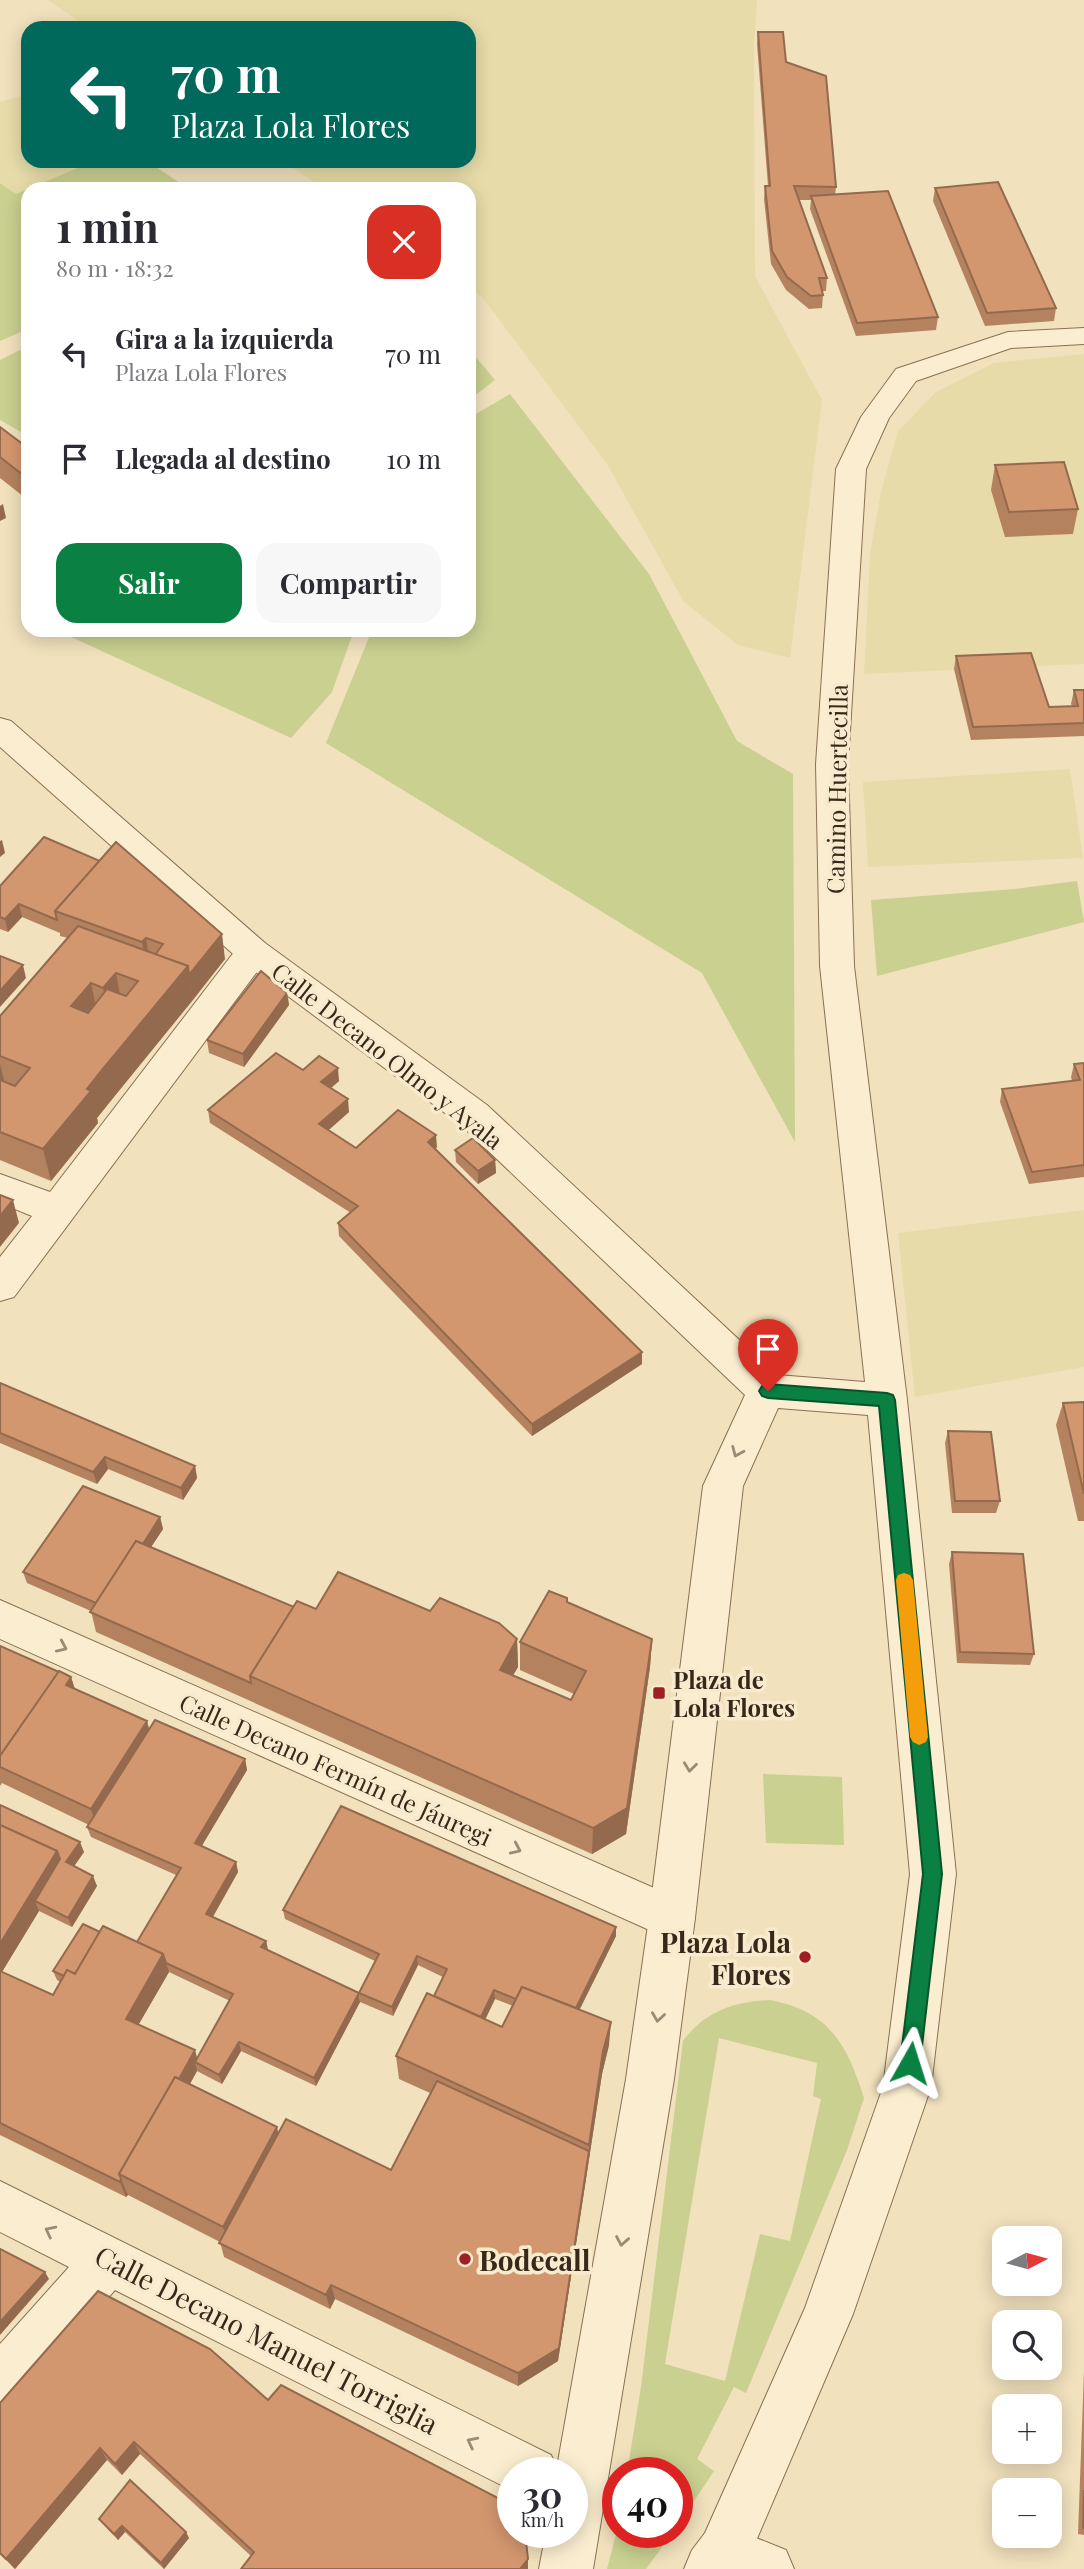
<!DOCTYPE html>
<html lang="es">
<head>
<meta charset="utf-8">
<style>
  :root { --surface:#fff; --page:#f7f7f7; --text:#2b2b33; --muted:#7c7c81; --accent:#0b8043 }
  body { margin:0; font-family:"Playfair Display",serif; background:var(--page); color:var(--text); height:100vh; display:flex; flex-direction:column; font-size:26px; white-space:nowrap }
  * { box-sizing:border-box; margin:0 }
  p { font-size:23px; color:var(--muted) }
  .icon { flex:none; width:38px; height:38px; fill:none; stroke:currentColor; stroke-width:2; stroke-linecap:round; stroke-linejoin:round }
  .map { position:relative; flex:1; overflow:hidden }
  .side { position:absolute; left:21px; top:182px; width:455px; height:455px; display:flex; flex-direction:column; background:var(--surface); border-radius:21px; box-shadow:0 4px 18px #0003 }
  .side>* { flex:none }
  .banner { position:absolute; left:21px; top:21px; width:455px; height:147px; border-radius:21px; box-shadow:0 4px 18px #0003; background:#00695c; color:#fff; overflow:hidden }
  .needle { width:46px; rotate:84deg }
  .buttons { position:absolute; left:992px; top:2226px; display:grid; gap:14px }
  .buttons a { display:grid; place-items:center; width:70px; height:70px; border-radius:14px; background:var(--surface); box-shadow:0 4px 18px #0003; font-size:35px }
  .speed { position:absolute; left:497px; top:2457px; display:flex; gap:14px; font-size:35px; font-weight:700; text-align:center }
  .speed>* { display:grid; place-content:center; width:91px; height:91px; border-radius:50%; background:var(--surface); box-shadow:0 4px 18px #0003; line-height:1 }
  .speed small { font-size:18px; font-weight:400 }
  .speed .limit { border:10px solid #d22; background:#fff; color:#111 }
  .pin { position:absolute; display:grid; place-items:center; width:60px; height:60px; color:#fff; margin:-72px -30px; border-radius:50% 50% 50% 0; rotate:-45deg; box-shadow:0 0 7px #0007 }
  .pin .icon { rotate:45deg }
  .me { position:absolute; width:77px; margin:-38px; rotate:6deg; stroke-linejoin:round; filter:drop-shadow(0 0 5px #0008) }
  .turn { display:flex; align-items:center; gap:24px; height:147px; padding:0 35px; font-size:32px }
  .turn .icon { width:91px; height:91px; stroke-width:2.5 }
  .turn b { display:block; font-size:49px; line-height:60px }
  .round { display:grid; place-items:center; flex:none; width:74px; height:74px; border-radius:21px; background:var(--page) }
  .summary { display:flex; align-items:center; justify-content:space-between; height:119px; padding:0 35px }
  h1 { font-size:42px; font-weight:700; line-height:52px }
  .button { display:flex; gap:14px; margin-top:auto; padding:14px 35px }
  .button a { flex:1; height:80px; border-radius:21px; background:var(--accent); color:#fff; font-size:28px; font-weight:700; line-height:80px; text-align:center }
  .button a+a { background:var(--page); color:var(--text) }
  ul { padding:0; list-style:none }
  li { display:flex; align-items:center; gap:21px; height:105px; padding:0 35px }
  li div { flex:1 }
  li b { display:block; font-size:26px }
  li em { font-style:normal }
  .map>svg:first-child { display:block }
  .farmland { fill:#e7dca9 }
  .green { fill:#c9d090; fill-rule:evenodd }
  .lines { fill:none; stroke-linecap:round; stroke-linejoin:round }
  .minor-casing { stroke:#8a7054; stroke-width:2 }
  .tertiary-casing { stroke:#8a7054; stroke-width:2 }
  .minor { fill:#fbeed0; fill-rule:evenodd }
  .tertiary { fill:#fbeed0; fill-rule:evenodd }
  .wall { fill:#b5825f; fill-rule:evenodd }
  .shaded-wall { fill:#946a4e }
  .building { fill:#d3976f; stroke:#946a4e; stroke-width:2; fill-rule:evenodd }
  .oneway { stroke:#9a8b76 }
  .route { fill:#0b8043; stroke:#07532c; stroke-width:2 }
  .slow { fill:#f59e0b }
  .poi-dot { fill:#9e2023; stroke:#f8ebcd; stroke-width:2.5 }
  .labels { text-anchor:middle; dominant-baseline:central; stroke-width:7; stroke-linejoin:round; paint-order:stroke }
  .street-label { font-size:24px; fill:#38281b; stroke:#f8ebcd }
  .poi-label { font-size:24px; font-weight:bold; fill:#38281b; stroke:#f8ebcd; text-anchor:start }
  .near-poi-label { font-size:28px; font-weight:bold; fill:#38281b; stroke:#f8ebcd; text-anchor:end }
  .near-street-label { font-size:28px; fill:#38281b; stroke:#f8ebcd }
</style>
</head>
<body>
<div class="map">
<svg width="1084" height="2569" viewBox="0 0 1084 2569">
  <rect width="100%" height="100%" fill="#f1e1bd"/>
  <g class="farmland">
    <polygon points="48,0 757,0 754,45 755,276 822,400 790,658 738,645 684,602 607,464 483,298 469,288 469,189 324,189 283,161 469,161 469,28 89,28"/>
    <polygon points="28,94 28,161 94,161 16,194 0,183 0,102"/>
    <polygon points="1084,354 1084,664 864,674 870,554 881,492 898,431 936,392 994,363"/>
    <polygon points="1070,769 1083,858 868,867 863,782"/>
    <polygon points="1084,1210 1084,1367 915,1397 898,1233"/>
  </g>
  <g class="green">
    <polygon points="94,161 147,161 189,189 28,189"/>
    <polygon points="0,183 16,194 28,189 28,329 0,341"/>
    <polygon points="28,346 28,436 0,420 0,360"/>
    <polygon points="469,349 495,380 469,400"/>
    <polygon points="510,394 649,574 737,741 793,774 795,1142 702,973 326,743 372,630 469,630 469,418"/>
    <polygon points="56,630 354,630 332,692 291,738"/>
    <polygon points="1077,881 1084,922 877,976 871,900 1015,889"/>
    <polygon points="763,1774 842,1777 844,1845 766,1843"/>
    <path d="M770,2000C829,2011 847,2044 864,2098L847,2150L746,2393L734,2387L697,2459L714,2471L677,2526V2473H627L641,2387L683,2041C704,2012 735,2001 770,2000ZM719,2038L817,2063L813,2096L821,2099L790,2241L760,2234L725,2381L665,2364Z"/>
    <polygon points="618,2527 618,2532 673,2532 646,2569 607,2569"/>
  </g>
  <g class="lines">
    <g class="minor-casing">
      <g id="minor">
        <polygon points="253,940 265,943 270,952 265,961 14,1297 0,1301 0,1257 32,1216 0,1203 0,1174 50,1192 241,943"/>
        <polygon points="0,1600 688,1903 695,1918 688,1933 672,1940 656,1933 0,1639"/>
        <polygon points="0,2181 551,2455 559,2473 513,2473 513,2491 115,2290 18,2400 0,2408 0,2344 69,2267 0,2232"/>
        <polygon points="724,2525 786,2550 794,2569 704,2569 697,2552 705,2533"/>
      </g>
    </g>
    <g class="tertiary-casing">
      <polygon id="tertiary" points="1084,328 1084,344 1011,348 916,381 889,418 866,469 848,764 854,966 907,1400 956,1874 931,2087 853,2314 744,2569 684,2569 692,2550 705,2533 805,2308 883,2087 910,1874 868,1415 778,1408 743,1486 695,1918 674,2079 593,2569 539,2569 546,2532 572,2532 572,2473 556,2473 626,2079 649,1918 703,1486 745,1395 461,1125 241,961 0,747 0,718 11,721 265,943 487,1105 777,1375 865,1382 820,966 816,764 836,469 861,417 896,369 1008,332"/>
    </g>
    <use href="#minor" class="minor"/>
    <use href="#tertiary" class="tertiary"/>
  </g>
  <g class="wall">
    <polygon points="758,32 786,62 836,187 835,195 938,317 936,330 856,336 810,209 811,200 799,200 827,278 826,291 822,291 823,295 822,308 809,309 786,290 771,264 764,199 765,186 768,186 757,44"/>
    <polygon points="935,188 1056,308 1054,321 985,326 933,201"/>
    <polygon points="0,427 28,448 28,500 0,478"/>
    <polygon points="995,465 1078,509 1073,534 1005,537 991,490"/>
    <polygon points="956,656 1049,707 1072,706 1071,704 1074,690 1084,690 1084,736 971,740 954,669"/>
    <polygon points="0,886 225,959 109,1103 97,1118 98,1123 51,1181 0,1160 0,1016 68,938 60,936 60,933 22,917 8,932 0,929"/>
    <polygon points="287,993 289,1005 244,1067 209,1053 207,1040"/>
    <polygon points="1084,1063 1084,1177 1029,1184 1000,1102 1002,1089 1072,1081 1071,1077 1074,1064"/>
    <polygon points="303,1070 339,1081 331,1088 349,1112 328,1130 356,1148 437,1147 435,1149 642,1364 532,1436 339,1236 338,1223 351,1213 210,1123 208,1110"/>
    <polygon points="455,1150 495,1160 496,1173 478,1184 456,1162"/>
    <polygon points="0,1383 195,1466 197,1478 183,1500 108,1469 97,1484 0,1443"/>
    <polygon points="1084,1402 1084,1521 1078,1521 1056,1425 1063,1403"/>
    <polygon points="948,1431 1000,1501 996,1513 952,1513 945,1443"/>
    <polygon points="160,1517 163,1529 151,1547 294,1607 316,1609 430,1611 517,1639 518,1667 513,1675 571,1700 574,1694 520,1670 520,1642 567,1598 567,1602 652,1639 650,1667 626,1834 592,1854 96,1632 91,1611 27,1583 23,1572"/>
    <polygon points="952,1552 1034,1654 1030,1665 957,1663 949,1564"/>
    <path d="M0,1646L71,1677L75,1689L147,1721L149,1729L245,1759L247,1770L201,1847L236,1862L238,1872L213,1917L266,1941L268,1950L360,2002L316,2086L241,2051L222,2084L197,2071L190,2084L278,2133L391,2170L430,2093L399,2079L396,2056L434,1996L443,1977L418,1965L393,2016L360,2002L359,1993L375,1961L285,1919L283,1910L616,1936L579,2010L609,2045L602,2074L558,2361L518,2386L335,2299L330,2309L224,2257L220,2242L128,2195L126,2197L0,2135V1805L84,1852L74,1866L97,1886L72,1927L39,1911L2,1972L53,1995L60,1982L57,1980L53,1971L100,1932L137,1942L176,1875L91,1837L87,1827L89,1825L2,1783L0,1786ZM169,1972L230,2001L197,2058L138,2025ZM495,1999L513,2006L502,2027L485,2019Z"/>
    <polygon points="1084,2371 1084,2535 1078,2534"/>
    <polygon points="268,2400 513,2506 251,2556 140,2454 122,2475 107,2460 15,2569 0,2554 0,2403"/>
    <polygon points="99,2519 189,2538 164,2569 125,2532 118,2540 103,2524"/>
  </g>
  <g class="shaded-wall">
    <polygon points="3,504 6,518 0,521 0,506"/>
    <polygon points="2,840 5,853 0,857 0,841"/>
    <polygon points="19,904 22,917 8,932 5,919"/>
    <polygon points="222,934 225,959 193,1000 189,975"/>
    <polygon points="146,938 150,962 146,967 142,942"/>
    <polygon points="23,965 26,978 0,1007 0,991"/>
    <polygon points="188,966 193,1000 109,1103 97,1118 98,1123 51,1181 43,1149 87,1089"/>
    <polygon points="116,973 122,1006 110,1021 103,988"/>
    <polygon points="91,983 98,1016 71,1006"/>
    <polygon points="287,993 289,1005 244,1067 243,1054"/>
    <polygon points="0,1064 6,1088 0,1095"/>
    <polygon points="338,1068 339,1081 323,1095 321,1082"/>
    <polygon points="348,1099 349,1112 321,1137 319,1124"/>
    <polygon points="436,1135 437,1147 429,1155 428,1142"/>
    <polygon points="495,1160 496,1173 478,1184 478,1171"/>
    <polygon points="13,1200 19,1223 0,1247 0,1216"/>
    <polygon points="642,1352 642,1364 532,1436 532,1424"/>
    <polygon points="105,1457 108,1469 97,1484 93,1472"/>
    <polygon points="195,1466 197,1478 183,1500 181,1488"/>
    <polygon points="160,1517 163,1529 105,1617 102,1606"/>
    <polygon points="517,1639 518,1667 500,1697 500,1670"/>
    <polygon points="652,1639 650,1667 626,1834 592,1854 593,1828"/>
    <polygon points="71,1677 77,1697 10,1772"/>
    <polygon points="147,1721 152,1741 97,1828 91,1809"/>
    <polygon points="245,1759 247,1770 197,1854 195,1843"/>
    <polygon points="80,1842 84,1852 70,1872 66,1862"/>
    <polygon points="57,1851 64,1869 35,1901 39,1911 0,1975 0,1944"/>
    <polygon points="236,1862 238,1872 209,1923 206,1914"/>
    <polygon points="93,1876 97,1886 72,1927 68,1918"/>
    <polygon points="616,1927 616,1936 570,2029 570,2020"/>
    <polygon points="266,1941 268,1950 261,1947"/>
    <polygon points="163,1954 169,1972 132,2036 126,2019"/>
    <polygon points="417,1956 418,1965 393,2016 392,2007"/>
    <polygon points="494,1990 495,1999 477,2037 476,2028"/>
    <polygon points="359,1993 360,2002 316,2086 314,2078"/>
    <polygon points="611,2022 609,2045 602,2074 588,2166 589,2145 603,2051"/>
    <polygon points="239,2042 241,2051 222,2084 219,2075"/>
    <polygon points="195,2050 199,2065 195,2062 197,2071 135,2182 123,2176"/>
    <polygon points="277,2127 282,2149 229,2247 223,2227"/>
    <polygon points="589,2151 588,2166 558,2361 518,2386 518,2373"/>
    <polygon points="121,2179 128,2195 126,2197 120,2182"/>
    <polygon points="45,2272 49,2279 0,2335 0,2322"/>
    <polygon points="331,2285 335,2299 330,2309 326,2295"/>
    <polygon points="134,2442 140,2454 122,2475 115,2464"/>
    <polygon points="100,2448 107,2460 15,2569 6,2559"/>
    <polygon points="122,2526 125,2532 118,2540 114,2534"/>
    <polygon points="186,2532 189,2538 164,2569 161,2563"/>
    <polygon points="528,2559 528,2569 520,2569"/>
  </g>
  <g class="building">
    <polygon points="758,32 783,32 786,62 826,76 836,187 794,186 827,278 819,278 823,295 811,296 787,277 772,251 765,186 770,186"/>
    <polygon points="998,182 1056,308 987,313 935,188"/>
    <polygon points="888,191 938,317 857,323 811,196"/>
    <polygon points="0,427 28,448 28,479 0,457"/>
    <polygon points="1064,462 1078,509 1009,512 995,465"/>
    <polygon points="1031,653 1049,707 1078,706 1074,690 1084,690 1084,723 973,727 956,656"/>
    <polygon points="44,837 100,861 55,911 57,920 19,904 5,919 0,917 0,886"/>
    <polygon points="116,842 222,934 189,975 188,966 155,955 163,944 146,938 142,942 55,911"/>
    <path d="M78,926L188,966L102,1070L87,1089L91,1091L43,1149L0,1132V1080L15,1086L30,1068L0,1056V1016ZM116,973L138,981L126,996L107,989L88,1013L71,1006L91,983L103,988Z"/>
    <polygon points="0,956 23,965 0,991"/>
    <polygon points="261,971 287,993 243,1054 207,1040"/>
    <polygon points="276,1053 303,1070 319,1056 338,1068 321,1082 348,1099 319,1124 356,1148 398,1110 436,1135 428,1142 642,1352 532,1424 338,1223 358,1206 208,1110"/>
    <polygon points="1084,1063 1084,1165 1032,1172 1002,1089 1080,1080 1074,1064"/>
    <polygon points="473,1138 495,1160 478,1171 455,1150"/>
    <polygon points="0,1195 13,1200 0,1216"/>
    <polygon points="0,1383 195,1466 181,1488 105,1457 93,1472 0,1433"/>
    <polygon points="1084,1402 1084,1494 1063,1403"/>
    <polygon points="948,1431 991,1432 1000,1501 955,1501"/>
    <polygon points="83,1486 160,1517 143,1544 136,1541 96,1603 23,1572"/>
    <polygon points="136,1541 294,1607 250,1676 251,1683 90,1612"/>
    <polygon points="952,1552 1023,1554 1034,1654 960,1652"/>
    <polygon points="338,1572 430,1611 440,1598 499,1623 517,1639 500,1670 571,1700 586,1671 520,1642 549,1591 567,1598 567,1602 652,1639 627,1808 593,1828 250,1676 297,1601 316,1609"/>
    <polygon points="0,1646 59,1672 0,1756"/>
    <polygon points="59,1671 71,1677 66,1685 147,1721 91,1809 0,1767 0,1756"/>
    <polygon points="155,1720 245,1759 195,1843 236,1862 206,1914 266,1941 261,1947 359,1993 314,2078 239,2042 219,2075 195,2062 233,1994 166,1963 163,1954 137,1942 181,1868 87,1827"/>
    <polygon points="0,1805 80,1842 66,1862 93,1876 68,1918 35,1901 60,1859 57,1851 0,1825"/>
    <polygon points="341,1806 616,1927 576,2008 522,1987 516,1999 494,1990 481,2017 434,1996 447,1969 417,1956 392,2007 359,1993 379,1954 283,1910"/>
    <polygon points="0,1825 57,1851 0,1944"/>
    <polygon points="83,1924 100,1932 75,1974 67,1970 64,1976 53,1971"/>
    <polygon points="103,1926 163,1954 126,2019 195,2050 179,2079 175,2077 119,2174 121,2179 120,2182 0,2123 0,1971 53,1995 67,1970 75,1974"/>
    <polygon points="522,1987 611,2022 603,2051 589,2145 396,2056 427,1993 502,2027"/>
    <polygon points="175,2077 277,2127 223,2227 119,2174"/>
    <polygon points="437,2081 589,2151 559,2348 518,2373 331,2285 326,2295 219,2243 286,2119 391,2170"/>
    <polygon points="0,2249 45,2272 0,2322"/>
    <polygon points="98,2291 210,2349 268,2400 281,2385 513,2506 513,2532 525,2532 528,2559 520,2569 241,2569 254,2552 134,2442 115,2464 100,2448 6,2559 0,2553 0,2403"/>
    <polygon points="130,2480 186,2532 161,2563 122,2526 114,2534 99,2519"/>
    <polygon points="1084,2490 1084,2528 1083,2528"/>
  </g>
  <defs><path id="oneway-chevron" d="M-2-3.5L2.5 0L-2 3.5" fill="none" stroke-width="1.6" stroke-linecap="round" stroke-linejoin="round" transform="scale(1.75)"/></defs>
  <g class="oneway">
    <use href="#oneway-chevron" transform="translate(737 1452) rotate(113)"/>
    <use href="#oneway-chevron" transform="translate(62 1647) rotate(24)"/>
    <use href="#oneway-chevron" transform="translate(690 1767) rotate(97)"/>
    <use href="#oneway-chevron" transform="translate(516 1849) rotate(24)"/>
    <use href="#oneway-chevron" transform="translate(658 2017) rotate(98)"/>
    <use href="#oneway-chevron" transform="translate(50 2231) rotate(-153)"/>
    <use href="#oneway-chevron" transform="translate(622 2241) rotate(100)"/>
    <use href="#oneway-chevron" transform="translate(472 2442) rotate(-153)"/>
  </g>
  <polygon class="route" points="768,1384 887,1393 893,1395 895,1400 942,1874 920,2063 917,2069 910,2072 903,2069 900,2063 923,1874 879,1406 768,1398 762,1396 759,1391 762,1386"/>
  <polygon class="slow" points="904,1573 910,1575 913,1580 928,1737 926,1742 919,1745 913,1742 910,1737 896,1580 898,1575"/>
  <g class="poi-dot">
    <rect x="652" y="1686" width="14" height="14" rx="3.5"/>
    <circle cx="805" cy="1957" r="7"/>
    <circle cx="465" cy="2259" r="7"/>
  </g>
  <g class="labels">
    <g class="street-label">
      <text transform="translate(836 789) rotate(-89)">Camino Huertecilla</text>
      <text transform="translate(388 1055) rotate(38)">Calle Decano Olmo y Ayala</text>
      <text transform="translate(336 1769) rotate(24)">Calle Decano Fermín de Jáuregi</text>
    </g>
    <g class="poi-label">
      <text x="673" y="1679">Plaza de<tspan x="673" dy="28">Lola Flores</tspan></text>
    </g>
    <g class="near-poi-label">
      <text x="791" y="1941">Plaza Lola<tspan x="791" dy="32">Flores</tspan></text>
      <text x="479" y="2259" text-anchor="start">Bodecall</text>
    </g>
    <g class="near-street-label">
      <text transform="translate(267 2339) rotate(27)">Calle Decano Manuel Torriglia</text>
    </g>
  </g>
</svg>
<div class="buttons">
<a><svg class="needle" viewBox="-14 -14 28 28"><path d="M0-13l5 13h-10z" fill="#e53935"/><path d="M0 13l5-13h-10z" fill="#7c7c81"/></svg></a>
<a><svg class="icon" aria-label="search" viewBox="0 0 24 24"><circle cx="10" cy="10" r="6"/><path d="M15 15l6 6"/></svg></a>
<a>+</a>
<a>−</a>
</div>
<div class="speed"><div>30<small>km/h</small></div><div class="limit">40</div></div>
<div class="pin" style="left:768px;top:1391px;background:#d93025"><svg class="icon" aria-label="arrive" viewBox="0 0 24 24"><path d="M6 21V4h12l-3 4 3 4H6"/></svg></div>
<svg class="me" style="left:910px;top:2063px" viewBox="-20 -20 40 40"><path d="M0-17L14 15 0 8-14 15z" fill="#0b8043" stroke="#fff" stroke-width="4"/></svg>
<div class="banner">
<div class="turn"><svg class="icon" aria-label="left" viewBox="0 0 24 24"><path d="M17 20v-9H6M10 6l-5 5 5 5"/></svg><div><b>70 m</b>Plaza Lola Flores</div></div>
</div>
<section class="side">
<div class="summary"><div><h1>1 min</h1><p>80 m · 18:32</p></div><a class="round" style="background:#d93025;color:#fff"><svg class="icon" aria-label="close" viewBox="0 0 24 24"><path d="M6 6l12 12M18 6L6 18"/></svg></a></div>
<ul>
<li><svg class="icon" aria-label="left" viewBox="0 0 24 24"><path d="M17 20v-9H6M10 6l-5 5 5 5"/></svg><div><b>Gira a la izquierda</b><p>Plaza Lola Flores</p></div><em>70 m</em></li>
<li><svg class="icon" aria-label="arrive" viewBox="0 0 24 24"><path d="M6 21V4h12l-3 4 3 4H6"/></svg><div><b>Llegada al destino</b></div><em>10 m</em></li>
</ul>
<div class="button"><a>Salir</a><a>Compartir</a></div>
</section>
</div>
</body>
</html>
